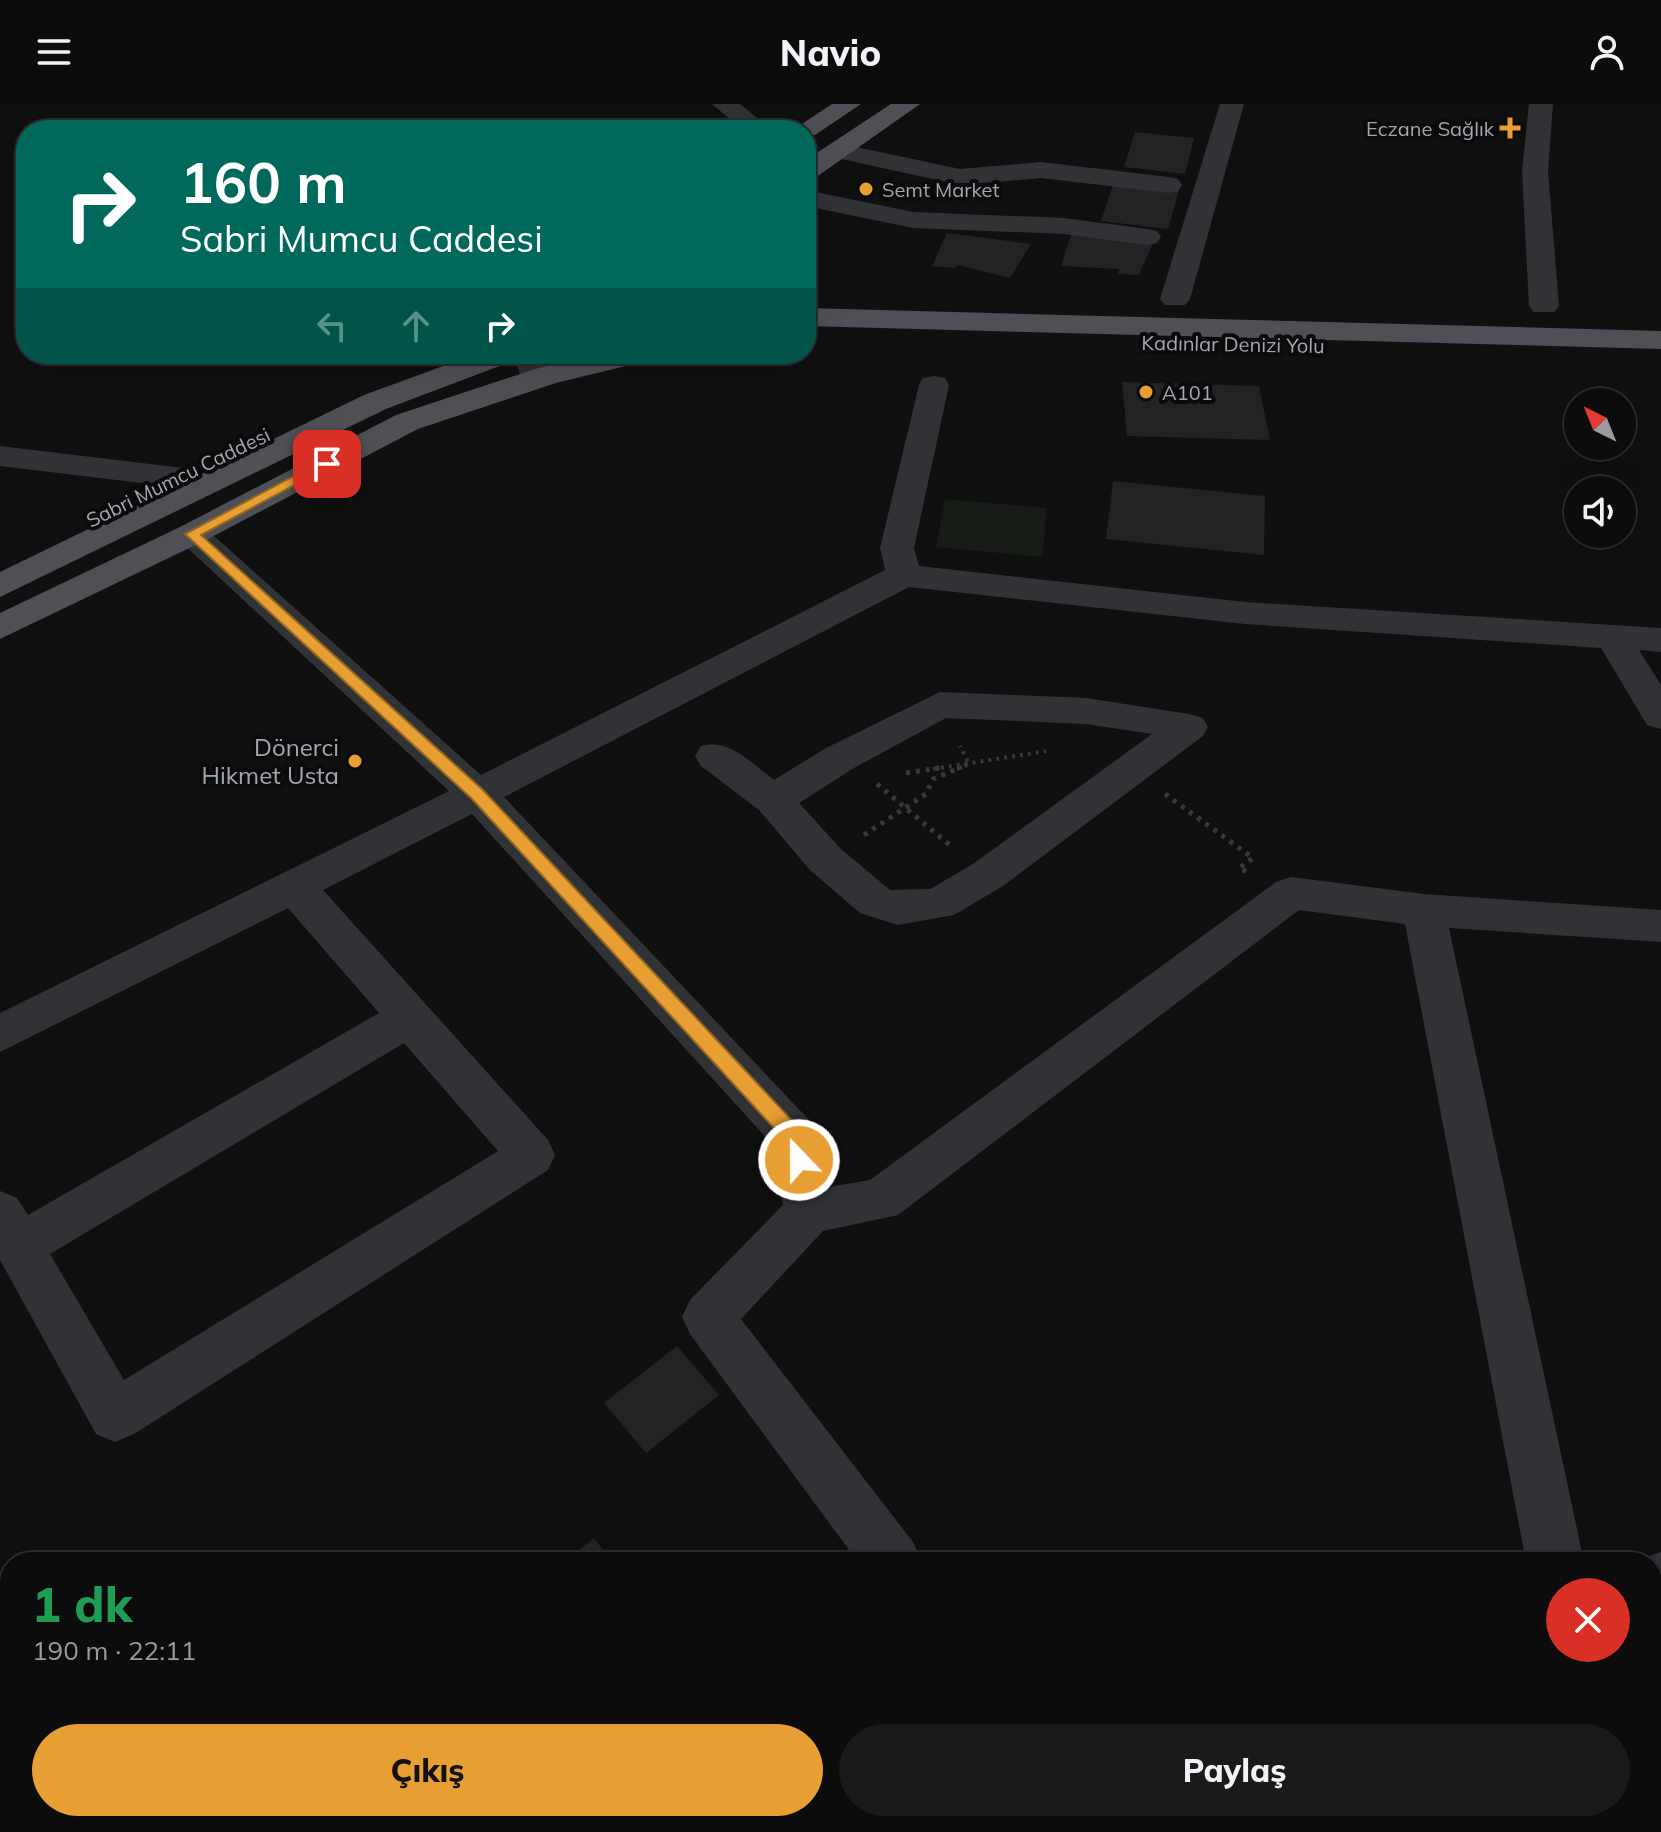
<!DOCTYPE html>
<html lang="tr">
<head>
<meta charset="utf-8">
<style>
  :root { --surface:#0c0c0d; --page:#1a1a1b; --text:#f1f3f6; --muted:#9a9b9d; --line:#2c2c2e; --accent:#e79e32 }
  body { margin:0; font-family:Mulish,sans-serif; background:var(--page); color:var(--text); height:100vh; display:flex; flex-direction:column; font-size:30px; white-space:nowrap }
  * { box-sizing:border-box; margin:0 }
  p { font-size:26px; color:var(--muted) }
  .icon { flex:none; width:44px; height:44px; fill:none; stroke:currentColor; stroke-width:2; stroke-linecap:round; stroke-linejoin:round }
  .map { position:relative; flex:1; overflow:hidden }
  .sheet { position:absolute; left:0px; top:1448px; width:1662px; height:280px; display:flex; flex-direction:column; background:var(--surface); border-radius:32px 32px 0 0; box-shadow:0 8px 32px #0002,0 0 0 2px var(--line) }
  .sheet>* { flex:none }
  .banner { position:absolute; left:16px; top:16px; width:800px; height:244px; border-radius:32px; box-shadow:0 8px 32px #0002,0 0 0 2px var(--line); background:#00695c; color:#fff; overflow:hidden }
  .needle { width:52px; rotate:317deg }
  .tools { position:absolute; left:1564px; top:284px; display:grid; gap:16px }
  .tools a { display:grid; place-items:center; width:72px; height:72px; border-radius:50%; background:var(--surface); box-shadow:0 8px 32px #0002,0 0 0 2px var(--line); font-size:40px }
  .pin { position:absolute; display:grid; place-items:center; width:68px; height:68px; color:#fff; margin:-34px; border-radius:16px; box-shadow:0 4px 12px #0006 }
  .me { position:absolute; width:88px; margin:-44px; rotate:338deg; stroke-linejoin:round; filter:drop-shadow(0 0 6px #0008) }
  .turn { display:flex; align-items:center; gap:28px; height:168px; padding:0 32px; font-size:36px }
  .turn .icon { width:104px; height:104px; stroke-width:2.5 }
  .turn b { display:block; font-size:56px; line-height:68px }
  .lanes { display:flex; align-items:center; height:76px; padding:0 32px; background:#0003; justify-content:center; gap:40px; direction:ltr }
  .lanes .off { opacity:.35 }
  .round { display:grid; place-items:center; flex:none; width:84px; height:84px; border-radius:42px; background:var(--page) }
  .summary { display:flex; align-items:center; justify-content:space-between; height:136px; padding:0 32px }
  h1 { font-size:48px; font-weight:800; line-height:60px; color:#1e9e55 }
  .button { display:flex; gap:16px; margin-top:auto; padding:16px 32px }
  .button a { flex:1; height:92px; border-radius:48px; background:var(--accent); color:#111; font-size:32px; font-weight:800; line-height:92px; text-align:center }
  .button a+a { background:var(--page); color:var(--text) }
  header { display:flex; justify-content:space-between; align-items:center; height:104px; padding:0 32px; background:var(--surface); font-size:36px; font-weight:800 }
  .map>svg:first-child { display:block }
  .green { fill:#171c17 }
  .building { fill:#232325 }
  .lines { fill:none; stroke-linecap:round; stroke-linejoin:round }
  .major-tunnel { stroke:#2d2e31; stroke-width:28; stroke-dasharray:28 14; stroke-linecap:butt }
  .path-far1 { stroke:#37393d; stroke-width:4; stroke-dasharray:3 5; stroke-linecap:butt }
  .path { stroke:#37393d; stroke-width:5; stroke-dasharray:4 6; stroke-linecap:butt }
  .minor { fill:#313236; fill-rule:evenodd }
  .major { fill:#4e5055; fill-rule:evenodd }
  .route { fill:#e79e32; stroke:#966720; stroke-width:2 }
  .poi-dot { fill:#e79e32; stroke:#0b0b0c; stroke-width:3 }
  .labels { text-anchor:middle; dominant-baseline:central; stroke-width:8; stroke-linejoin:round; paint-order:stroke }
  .far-poi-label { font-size:20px; fill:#a2a8b2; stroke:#0b0b0c; text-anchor:start }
  .far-street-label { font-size:20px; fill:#a2a8b2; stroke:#0b0b0c }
  .poi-label { font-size:24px; fill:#a2a8b2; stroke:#0b0b0c; text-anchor:end }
</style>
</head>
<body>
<header><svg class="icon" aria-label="menu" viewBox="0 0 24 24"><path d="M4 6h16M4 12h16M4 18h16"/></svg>Navio<svg class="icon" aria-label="person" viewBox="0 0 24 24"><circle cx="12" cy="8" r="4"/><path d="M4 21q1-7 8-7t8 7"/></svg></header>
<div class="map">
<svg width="1661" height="1728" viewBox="0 0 1661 1728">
  <rect width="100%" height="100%" fill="#101011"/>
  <polygon class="green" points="945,395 1047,404 1042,453 936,443"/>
  <g class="building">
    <polygon points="1135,28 1194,34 1185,70 1124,63"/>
    <polygon points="1114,78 1179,86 1168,125 1101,117"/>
    <polygon points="1072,128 1153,139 1139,171 1118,170 1119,165 1061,162"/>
    <polygon points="947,129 1031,140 1010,174 957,161 954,164 932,162"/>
    <polygon points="1122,278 1259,282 1270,336 1127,332"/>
    <polygon points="1113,377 1265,392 1264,451 1106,435"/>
    <polygon points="677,1242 719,1291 646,1349 604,1299"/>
    <polygon points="594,1434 612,1458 564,1458"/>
    <polygon points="306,1718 539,1718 527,1728 312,1728"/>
  </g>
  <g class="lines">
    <polyline class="major-tunnel" points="517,261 554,250"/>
    <g class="path-far1">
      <polyline points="933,665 1046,647"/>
      <polyline points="957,665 969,660 960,642"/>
    </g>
    <g class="path">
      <polyline points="906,669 945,663"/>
      <polyline points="877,680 952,743"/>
      <polyline points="1165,690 1253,754 1239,764 1247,768"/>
      <polyline points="864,731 926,690 933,675 962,663"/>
    </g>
    <g class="minor">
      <polygon points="712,0 740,0 772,26 743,26"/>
      <polygon points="1220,0 1244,0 1190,195 1185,201 1165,201 1160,195"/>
      <polygon points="1529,0 1553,0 1548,67 1559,202 1554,208 1534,208 1529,202 1522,67"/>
      <polygon points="837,39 960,65 1041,58 1169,73 1178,75 1182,81 1178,87 1169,89 1041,74 960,81 828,52 824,47"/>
      <polygon points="806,86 913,108 1064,114 1147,125 1157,127 1161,133 1157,139 1147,141 1064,130 913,124 806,102"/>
      <path d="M934,272L945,274L949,281L914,444L919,462L1245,498L1661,524V548L1639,546L1661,581V625L1647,621L1601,544L1245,520L909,483L504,693L810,1017L817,1031L828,1083L870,1076L1276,778L1291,773L1424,790L1661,806V838L1449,824L1584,1458H1526L1405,820L1299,806L898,1111L823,1127L741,1215L913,1438L922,1458H858L690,1230L682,1213L690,1196L783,1101L771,1039L472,710L323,786L548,1036L555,1051L548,1066L134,1330L115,1338L96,1330L0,1156V1087L17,1094L28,1111L379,909L288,804L0,948V909L449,687L180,437L175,430L180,423L192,420L204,423L481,671L885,466L880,444L919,281L923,274ZM404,939L498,1047L124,1276L50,1150Z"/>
      <polygon points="0,342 183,364 195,367 200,374 195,381 183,384 0,362"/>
      <path d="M940,588L1086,594L1189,610L1203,614L1208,623L1203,632L1003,782L954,811L898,821L860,809L810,766L759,706L701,662L695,652L701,642C730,634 752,660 774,676L826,644ZM946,614L1086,620L1152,630L973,760L930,785L890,786L840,744L799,699L854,664Z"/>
      <polygon points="1661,1448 1661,1506 1652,1508 1652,1458 1633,1458"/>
      <polygon points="1058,1718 1125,1718 1129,1728 1063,1728"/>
      <polygon points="1222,1718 1292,1718 1287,1728 1218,1728"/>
    </g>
    <g class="major">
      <polygon points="832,0 861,0 815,31 806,34 806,26 793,26"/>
      <polygon points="891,0 920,0 815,74 806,76 806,56"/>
      <polygon points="806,204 1661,227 1661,245 806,222"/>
      <polygon points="476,250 519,250 515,256 386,305 0,493 0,468 364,291"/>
      <polygon points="600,250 654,250 650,256 556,279 418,325 204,437 0,535 0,509 180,423 396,311 535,265"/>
    </g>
  </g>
  <polygon class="route" points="322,357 334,360 201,431 483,686 800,1025 809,1056 806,1062 792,1062 784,1035 472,695 185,430"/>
  <g class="poi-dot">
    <path d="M1506 12h8v8h8v8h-8v8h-8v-8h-8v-8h8z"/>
    <circle cx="866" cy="85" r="8"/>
    <circle cx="1146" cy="288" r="8"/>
    <circle cx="355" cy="657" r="8"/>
  </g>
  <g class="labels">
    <g class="far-poi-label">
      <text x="1494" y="24" text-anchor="end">Eczane Sağlık</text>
      <text x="882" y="85">Semt Market</text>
      <text x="1162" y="288">A101</text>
    </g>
    <g class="far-street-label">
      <text transform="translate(1233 240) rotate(1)">Kadınlar Denizi Yolu</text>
      <text transform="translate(178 373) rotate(-26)">Sabri Mumcu Caddesi</text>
    </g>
    <g class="poi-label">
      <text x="339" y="643">Dönerci<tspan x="339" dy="28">Hikmet Usta</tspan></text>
    </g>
  </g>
</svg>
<div class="tools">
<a><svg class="needle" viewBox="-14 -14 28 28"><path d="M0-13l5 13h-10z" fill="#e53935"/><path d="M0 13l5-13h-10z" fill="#9a9b9d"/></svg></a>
<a><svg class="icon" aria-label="sound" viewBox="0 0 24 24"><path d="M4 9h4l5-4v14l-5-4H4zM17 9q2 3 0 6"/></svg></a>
</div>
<div class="pin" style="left:327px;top:360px;background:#d93025"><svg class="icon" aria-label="arrive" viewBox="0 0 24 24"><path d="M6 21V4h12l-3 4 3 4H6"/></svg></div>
<svg class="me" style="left:799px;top:1056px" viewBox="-20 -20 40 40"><circle r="17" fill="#e79e32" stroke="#fff" stroke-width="3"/><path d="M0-11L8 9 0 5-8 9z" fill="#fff"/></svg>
<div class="banner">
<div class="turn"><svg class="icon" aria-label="right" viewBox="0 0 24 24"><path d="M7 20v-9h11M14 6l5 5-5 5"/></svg><div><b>160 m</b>Sabri Mumcu Caddesi</div></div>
<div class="lanes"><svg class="icon off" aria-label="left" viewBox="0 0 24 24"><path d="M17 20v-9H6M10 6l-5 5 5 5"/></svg><svg class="icon off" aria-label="ahead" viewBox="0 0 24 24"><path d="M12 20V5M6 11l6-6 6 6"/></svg><svg class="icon" aria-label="right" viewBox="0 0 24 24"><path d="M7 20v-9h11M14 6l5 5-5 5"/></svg></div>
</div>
<section class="sheet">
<div class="summary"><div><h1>1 dk</h1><p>190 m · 22:11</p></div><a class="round" style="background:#d93025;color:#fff"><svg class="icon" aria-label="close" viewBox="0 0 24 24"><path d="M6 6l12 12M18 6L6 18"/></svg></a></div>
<div class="button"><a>Çıkış</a><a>Paylaş</a></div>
</section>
</div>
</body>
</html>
